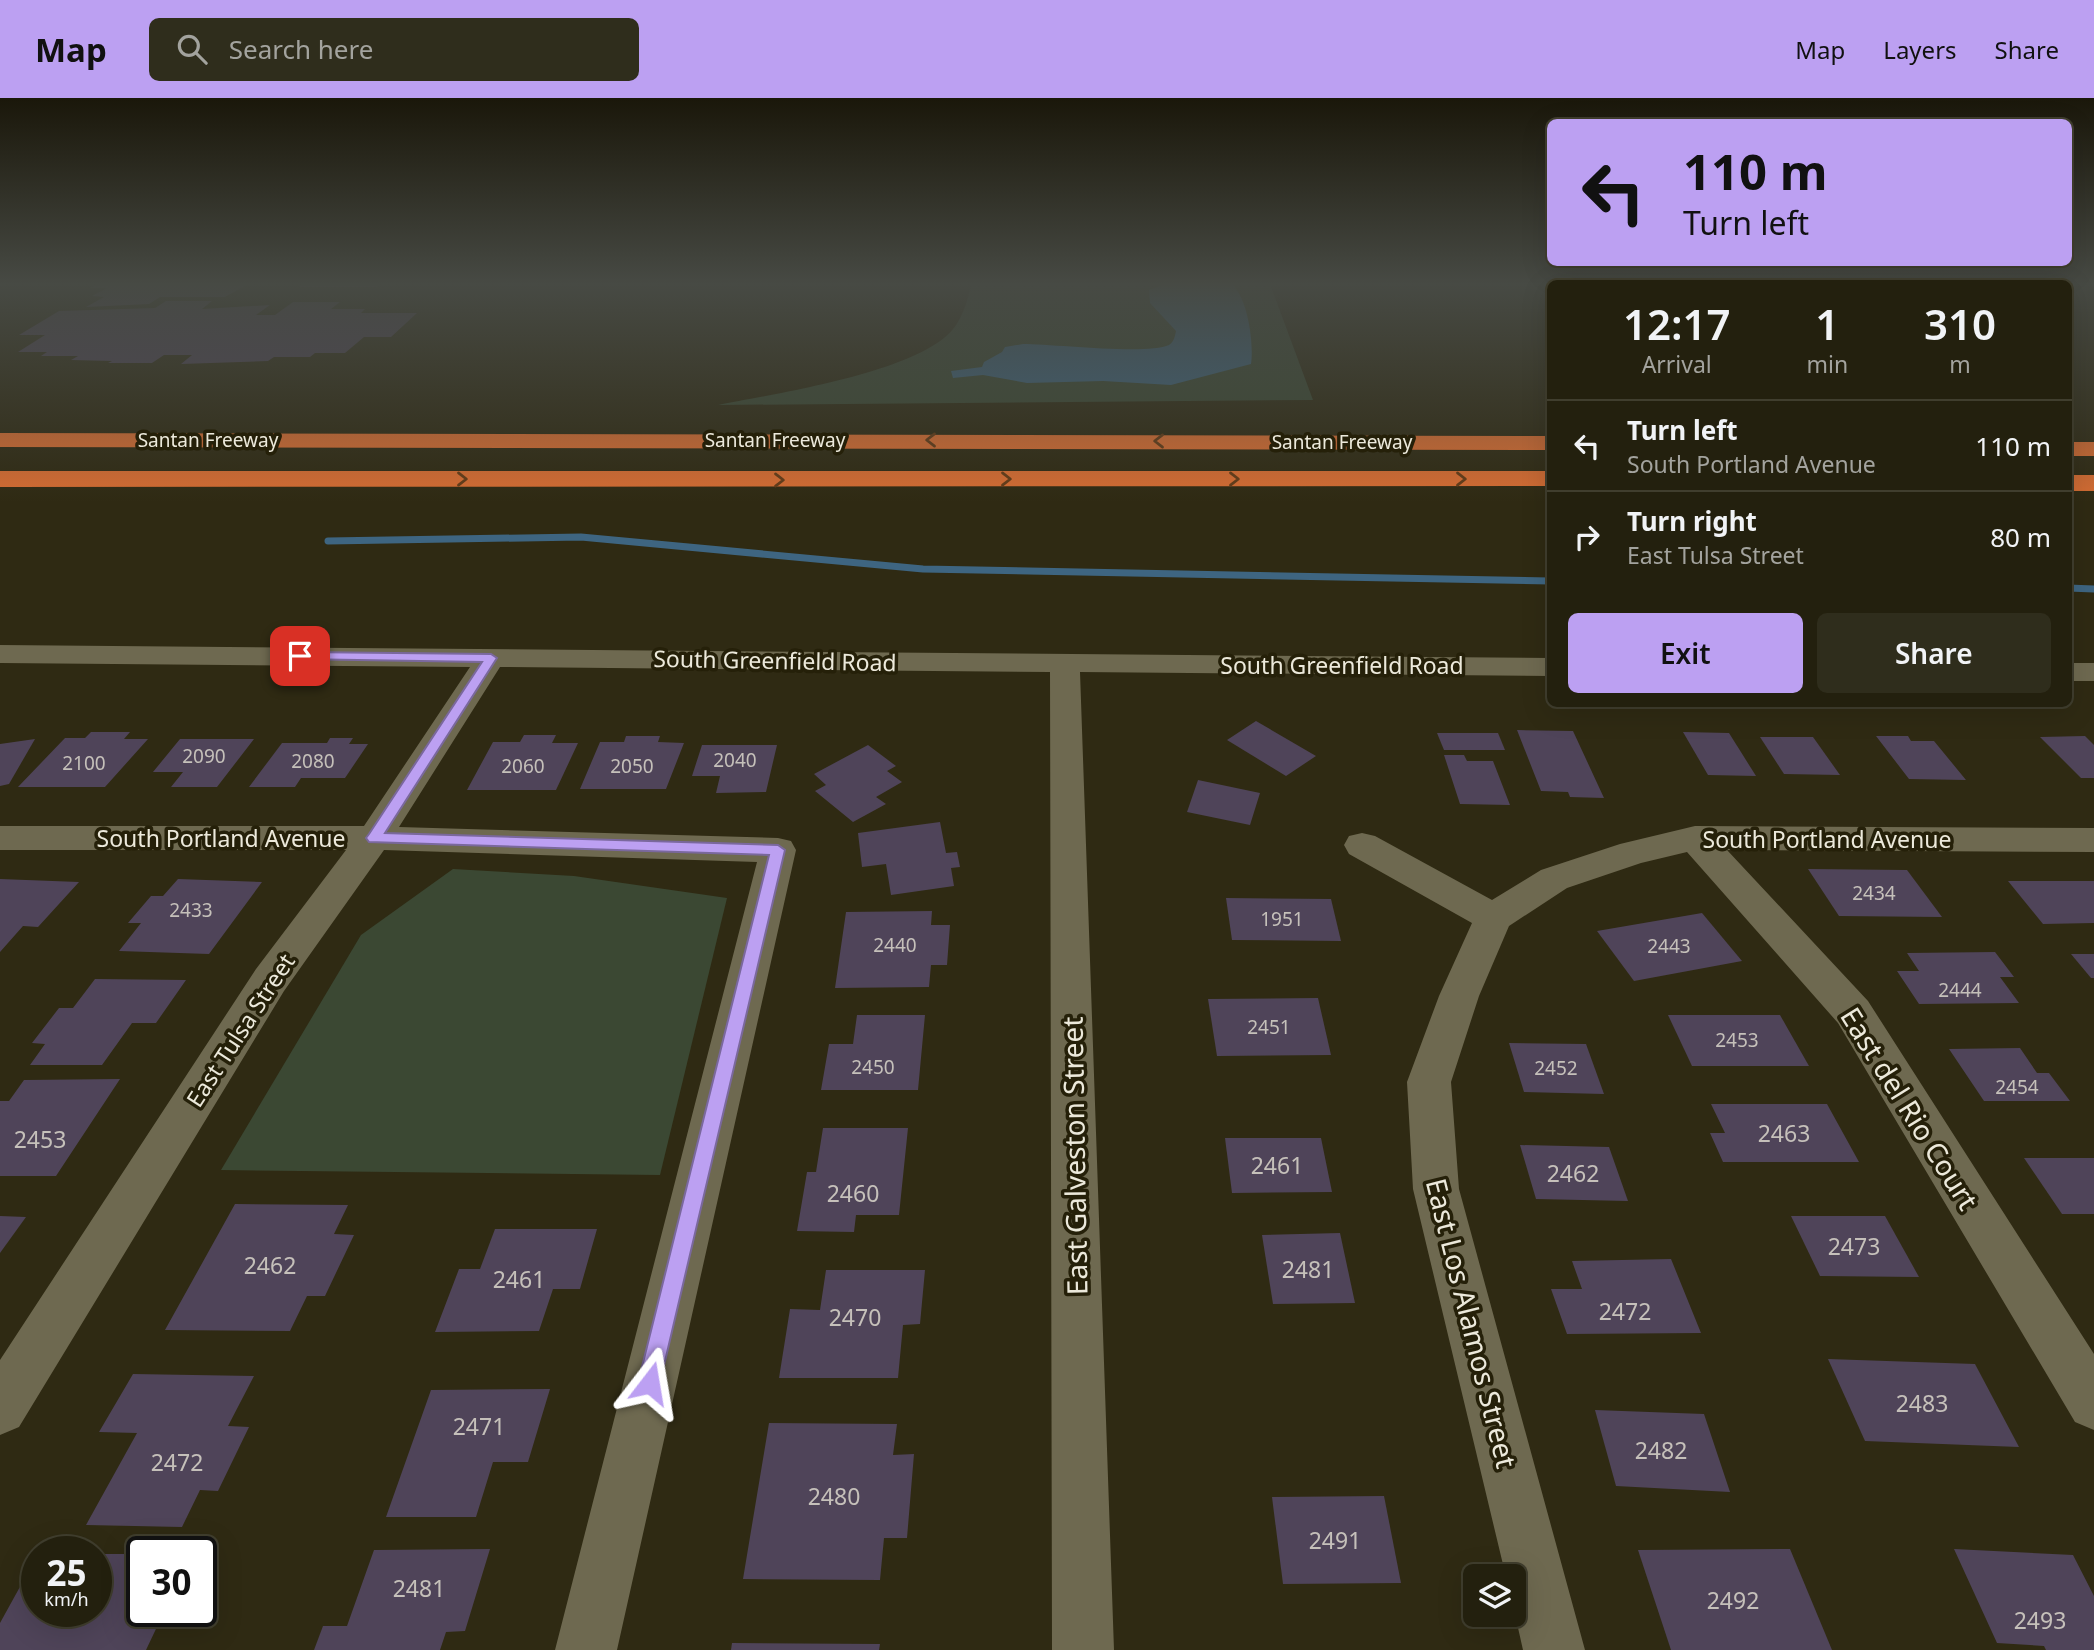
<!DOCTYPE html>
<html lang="en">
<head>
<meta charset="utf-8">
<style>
  :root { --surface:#23200e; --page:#2f2d1c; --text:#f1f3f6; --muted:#a3a39e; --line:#403e2e; --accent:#bca0f2 }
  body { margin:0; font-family:"Noto Sans",sans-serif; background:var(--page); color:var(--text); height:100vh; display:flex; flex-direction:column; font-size:26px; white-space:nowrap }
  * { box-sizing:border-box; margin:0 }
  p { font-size:23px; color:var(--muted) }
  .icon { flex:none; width:38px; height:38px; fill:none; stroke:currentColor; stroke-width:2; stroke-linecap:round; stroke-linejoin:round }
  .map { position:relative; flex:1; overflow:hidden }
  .details { position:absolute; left:1547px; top:182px; width:525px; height:427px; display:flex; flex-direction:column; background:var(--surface); border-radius:10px; box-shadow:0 7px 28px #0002,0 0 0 2px var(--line) }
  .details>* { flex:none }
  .guide { position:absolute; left:1547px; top:21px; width:525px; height:147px; border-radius:10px; box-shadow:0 7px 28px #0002,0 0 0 2px var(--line); background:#bca0f2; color:#111; overflow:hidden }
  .buttons { position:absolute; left:1463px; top:1466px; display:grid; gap:14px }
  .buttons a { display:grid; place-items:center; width:63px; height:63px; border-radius:10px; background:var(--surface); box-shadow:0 7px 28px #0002,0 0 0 2px var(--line); font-size:35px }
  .speed { position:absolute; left:21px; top:1438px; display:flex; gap:14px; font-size:35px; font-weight:700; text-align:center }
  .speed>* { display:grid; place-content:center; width:91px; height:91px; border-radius:50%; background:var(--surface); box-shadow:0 7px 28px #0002,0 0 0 2px var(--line); line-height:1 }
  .speed small { font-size:18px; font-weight:400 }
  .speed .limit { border:4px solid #111; border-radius:10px; background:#fff; color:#111 }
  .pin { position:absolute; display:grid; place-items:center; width:60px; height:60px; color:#fff; margin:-30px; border-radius:14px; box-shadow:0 4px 10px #0006 }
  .me { position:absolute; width:77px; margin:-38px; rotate:14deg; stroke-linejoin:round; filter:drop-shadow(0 0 5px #0008) }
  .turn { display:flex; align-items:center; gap:24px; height:147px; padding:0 21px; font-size:32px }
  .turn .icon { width:91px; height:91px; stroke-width:2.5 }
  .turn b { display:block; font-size:49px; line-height:60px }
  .eta { display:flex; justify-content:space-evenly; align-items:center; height:119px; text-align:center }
  .eta b { font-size:42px; font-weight:600; line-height:49px }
  .action { display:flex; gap:14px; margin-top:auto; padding:14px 21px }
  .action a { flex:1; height:80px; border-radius:10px; background:var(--accent); color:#111; font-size:28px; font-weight:600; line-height:80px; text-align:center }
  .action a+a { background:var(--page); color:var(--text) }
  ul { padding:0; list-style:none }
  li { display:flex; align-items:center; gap:21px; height:91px; padding:0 21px; border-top:2px solid var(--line) }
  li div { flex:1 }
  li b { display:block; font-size:26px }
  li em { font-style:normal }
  header { display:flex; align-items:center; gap:42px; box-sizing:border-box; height:98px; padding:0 35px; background:var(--accent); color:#111 }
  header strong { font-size:33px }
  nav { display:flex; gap:38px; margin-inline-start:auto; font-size:24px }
  .search { width:490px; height:63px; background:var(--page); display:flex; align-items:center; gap:18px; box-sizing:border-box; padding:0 24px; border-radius:10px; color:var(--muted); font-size:26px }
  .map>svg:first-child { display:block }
  .green { fill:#3b4833 }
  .water { fill:#3e6581 }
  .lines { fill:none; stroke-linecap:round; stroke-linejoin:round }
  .stream { stroke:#3e6581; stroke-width:7 }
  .building { fill:#4f4459 }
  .street { fill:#6e6950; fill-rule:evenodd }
  .highway { fill:#d56c32; fill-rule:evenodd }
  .oneway { stroke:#633b17 }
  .route { fill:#bca0f2; stroke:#7a689d; stroke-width:2 }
  .labels { text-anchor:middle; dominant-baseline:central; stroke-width:7; stroke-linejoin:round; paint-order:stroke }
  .far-street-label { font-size:19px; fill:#ece9db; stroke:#252009 }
  .number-label { font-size:19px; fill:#c5c0ba }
  .street-label { font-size:23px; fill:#ece9db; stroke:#252009 }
  .near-number-label { font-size:23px; fill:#c5c0ba }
  .near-street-label { font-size:28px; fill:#ece9db; stroke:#252009 }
</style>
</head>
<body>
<header>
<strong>Map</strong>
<div class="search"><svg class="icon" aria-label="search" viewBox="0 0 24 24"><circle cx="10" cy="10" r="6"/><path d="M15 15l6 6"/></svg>Search here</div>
<nav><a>Map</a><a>Layers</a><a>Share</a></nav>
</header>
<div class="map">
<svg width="2094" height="1552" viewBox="0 0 2094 1552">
  <rect width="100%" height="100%" fill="#2f2a13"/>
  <g class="green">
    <path d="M971,186H1270L1313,302L718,307C774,296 919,274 953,231C962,221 969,199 971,186Z"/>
    <polygon points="453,771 574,778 727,800 660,1077 221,1072 361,837"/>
  </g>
  <path class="water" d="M1164,186H1232C1248,201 1254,245 1251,266L1171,287L1103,283L1027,285L983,277L953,280L951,273L982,269L984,264L1002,254L1005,249L1023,246C1053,246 1147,257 1169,247C1174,244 1175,238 1176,233L1150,205L1149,192Z"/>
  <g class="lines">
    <g class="stream">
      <polyline points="328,443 581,439 923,471 1550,483"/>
      <polyline points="2068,490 2094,491"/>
    </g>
  </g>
  <g class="building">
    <polygon points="96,186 248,186 225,199 160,199 149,206 86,209 104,199 92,198 107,190 91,190"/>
    <polygon points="303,186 380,186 376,189 300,189"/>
    <polygon points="166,203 212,203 202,211 270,207 256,217 275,217 293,204 340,204 331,211 365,211 361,215 417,215 391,239 364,239 345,255 315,255 310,259 274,259 268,263 181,266 192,257 164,257 152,265 108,265 112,263 71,262 78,258 41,258 47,254 18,254 45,237 19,237 59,213 155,210"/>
    <polygon points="1256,623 1316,658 1286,678 1227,642"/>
    <polygon points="1517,632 1573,633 1604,700 1570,699 1568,694 1541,693"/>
    <polygon points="91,634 130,634 124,641 148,641 105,689 18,689 65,640 85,640"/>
    <polygon points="1683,634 1729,635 1756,678 1708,677"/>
    <polygon points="1437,635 1498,635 1505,652 1444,652"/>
    <polygon points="524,637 556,637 552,645 578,645 556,692 467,692 493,644 520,644"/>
    <polygon points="626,638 660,638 658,644 684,645 666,691 580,691 600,644 624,644"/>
    <polygon points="1876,638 1908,638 1911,643 1934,643 1966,682 1909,681"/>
    <polygon points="2085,638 2094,647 2094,680 2081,680 2040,639"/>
    <polygon points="1760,639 1813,639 1840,677 1784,676"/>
    <polygon points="330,640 353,640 349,646 368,646 345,680 301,680 295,689 249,689 282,645 327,645"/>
    <polygon points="35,641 9,686 0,688 0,646"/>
    <polygon points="180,641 254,641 217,689 171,689 183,674 153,674"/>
    <polygon points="702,647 777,647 766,694 716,695 720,678 692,678"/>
    <polygon points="868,647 896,668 887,673 902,684 876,699 886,706 853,724 815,693 826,687 814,676"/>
    <polygon points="1444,657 1464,657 1467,663 1493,663 1510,707 1460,706"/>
    <polygon points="1198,682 1260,695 1250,727 1187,714"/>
    <polygon points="940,724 946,755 957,754 960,769 951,770 954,788 891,797 886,766 862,769 858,735"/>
    <polygon points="1808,771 1907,772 1942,819 1839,818"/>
    <polygon points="0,781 79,784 38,829 23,828 0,854"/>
    <polygon points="178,781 262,784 209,856 119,853 141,825 128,825 151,798 163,798"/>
    <polygon points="2008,783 2094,783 2094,825 2043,826"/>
    <polygon points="1226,800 1331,801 1341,843 1232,842"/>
    <polygon points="932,813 931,827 950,827 947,867 931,867 929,889 835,890 846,814"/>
    <polygon points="1702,815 1742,863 1634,883 1597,833"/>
    <polygon points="1995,854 2014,879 2000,879 2019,905 1919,906 1897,873 1919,873 1907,855"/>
    <polygon points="2071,856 2094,856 2094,880 2091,880"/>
    <polygon points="95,881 186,882 156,925 132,925 102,967 30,967 45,946 32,945 59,910 73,910"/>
    <polygon points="1318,900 1331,957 1217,958 1208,901"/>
    <polygon points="857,917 925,917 918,992 821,992 829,946 853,946"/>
    <polygon points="1668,917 1780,917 1809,968 1692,968"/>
    <polygon points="1509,945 1586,946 1604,996 1524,994"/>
    <polygon points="2020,950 2037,975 2049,975 2070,1003 1984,1003 1949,951"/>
    <polygon points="120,981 56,1078 0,1078 0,1003 9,1003 24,982"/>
    <polygon points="1711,1006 1827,1006 1859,1064 1723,1064 1710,1035 1725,1035"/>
    <polygon points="823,1030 908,1030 899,1117 856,1117 854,1134 797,1133 807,1074 816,1074"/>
    <polygon points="1225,1040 1321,1040 1332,1094 1232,1095"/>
    <polygon points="1520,1047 1609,1049 1628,1103 1536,1101"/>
    <polygon points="2024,1060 2094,1060 2094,1116 2062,1116"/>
    <polygon points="235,1106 348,1107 334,1136 354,1137 325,1198 307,1198 290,1233 165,1232"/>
    <polygon points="0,1118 26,1119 0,1155"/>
    <polygon points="1791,1118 1885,1118 1919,1179 1820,1178"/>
    <polygon points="495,1131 597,1131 580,1191 553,1191 539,1233 435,1234 459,1171 480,1171"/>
    <polygon points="1340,1135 1355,1205 1273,1206 1262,1137"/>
    <polygon points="1671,1161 1701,1235 1567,1236 1551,1191 1582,1191 1572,1163"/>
    <polygon points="826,1172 925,1172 920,1226 903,1227 898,1280 779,1280 790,1211 820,1212"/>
    <polygon points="1828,1261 1975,1266 2019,1349 1865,1343"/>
    <polygon points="133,1276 254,1278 228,1328 249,1329 218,1393 200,1392 182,1429 86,1427 137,1335 99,1334"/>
    <polygon points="550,1291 528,1364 493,1364 476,1419 386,1419 431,1292"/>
    <polygon points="1595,1312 1704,1316 1730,1394 1616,1388"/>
    <polygon points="769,1325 897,1326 893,1357 914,1356 907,1440 884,1440 880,1482 743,1481"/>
    <polygon points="1384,1398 1401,1485 1283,1486 1272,1399"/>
    <polygon points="490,1451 465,1533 446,1534 440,1552 314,1552 323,1528 347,1528 374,1452"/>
    <polygon points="1790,1451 1832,1552 1671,1552 1638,1452"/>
    <polygon points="1954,1451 2073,1457 2094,1498 2094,1552 2046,1552 2044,1548 1997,1545"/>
    <polygon points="96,1456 142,1456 142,1514 164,1514 146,1552 0,1552 0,1525 37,1458 37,1514 96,1514"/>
    <polygon points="732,1545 880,1546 879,1552 731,1552"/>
  </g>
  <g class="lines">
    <g class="street">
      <polygon points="0,547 1550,560 1550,578 1080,574 1114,1552 1052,1552 1050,574 500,569 399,729 778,740 791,743 796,752 617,1552 555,1552 757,764 384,752 284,893 19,1329 0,1337 0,1262 256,871 346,752 0,752 0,728 364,728 470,569 0,565"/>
      <rect x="2068" y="565" width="26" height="18"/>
      <polygon points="1695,728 2094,730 2094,754 1727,752 1868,903 2094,1256 2094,1332 2075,1324 1838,925 1687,754 1641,765 1567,790 1509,828 1479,898 1451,984 1459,1091 1585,1552 1523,1552 1514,1512 1514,1479 1506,1479 1413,1091 1407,984 1439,898 1472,825 1349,756 1344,747 1349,738 1362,735 1375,738 1492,802 1541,772 1620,746"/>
    </g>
    <g class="highway">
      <polygon points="0,335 1550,338 1550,352 0,349"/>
      <rect x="2068" y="344" width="26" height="14"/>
      <polygon points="0,373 1550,373 1550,388 0,389"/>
      <rect x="2068" y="377" width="26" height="16"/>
    </g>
  </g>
  <defs><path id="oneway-chevron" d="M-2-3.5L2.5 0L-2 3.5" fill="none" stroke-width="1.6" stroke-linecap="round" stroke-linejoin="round" transform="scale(1.75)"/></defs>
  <g class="oneway">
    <use href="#oneway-chevron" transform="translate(931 342) rotate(-180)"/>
    <use href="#oneway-chevron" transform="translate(1159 343) rotate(-180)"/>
    <use href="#oneway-chevron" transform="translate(462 381)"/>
    <use href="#oneway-chevron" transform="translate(1006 381)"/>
    <use href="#oneway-chevron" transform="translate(1234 381)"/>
    <use href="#oneway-chevron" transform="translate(1461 381)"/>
    <use href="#oneway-chevron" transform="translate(779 382)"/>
  </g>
  <linearGradient id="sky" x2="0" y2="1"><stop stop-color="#1a170a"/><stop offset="0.46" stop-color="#474a44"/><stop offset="1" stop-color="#474a44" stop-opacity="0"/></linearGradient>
  <rect width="2094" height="404" fill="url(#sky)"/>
  <polygon class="route" points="300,554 491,556 497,560 385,735 778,747 785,752 658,1293 650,1297 642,1293 638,1285 769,757 369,744 366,740 369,736 482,564 295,561 293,558"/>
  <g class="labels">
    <g class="far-street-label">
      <text x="208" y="342">Santan Freeway</text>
      <text x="775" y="342">Santan Freeway</text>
      <text x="1342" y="344">Santan Freeway</text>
    </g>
    <g class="number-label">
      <text x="204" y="658">2090</text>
      <text x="735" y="662">2040</text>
      <text x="313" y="663">2080</text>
      <text x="84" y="665">2100</text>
      <text x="523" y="668">2060</text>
      <text x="632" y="668">2050</text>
      <text x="1874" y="795">2434</text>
      <text x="191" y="812">2433</text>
      <text x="1282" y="821">1951</text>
      <text x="895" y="847">2440</text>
      <text x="1669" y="848">2443</text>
      <text x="1960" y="892">2444</text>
      <text x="1269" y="929">2451</text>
      <text x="1737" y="942">2453</text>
      <text x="873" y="969">2450</text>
      <text x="1556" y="970">2452</text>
      <text x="2017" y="989">2454</text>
    </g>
    <g class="street-label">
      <text transform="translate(775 562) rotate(1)">South Greenfield Road</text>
      <text x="1342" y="567">South Greenfield Road</text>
      <text x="221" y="740">South Portland Avenue</text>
      <text x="1827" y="741">South Portland Avenue</text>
      <text transform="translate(240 932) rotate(-57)">East Tulsa Street</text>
    </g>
    <g class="near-number-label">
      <text x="1784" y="1035">2463</text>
      <text x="40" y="1041">2453</text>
      <text x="1277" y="1067">2461</text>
      <text x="1573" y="1075">2462</text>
      <text x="853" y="1095">2460</text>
      <text x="1854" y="1148">2473</text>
      <text x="270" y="1167">2462</text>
      <text x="1308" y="1171">2481</text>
      <text x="519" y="1181">2461</text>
      <text x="1625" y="1213">2472</text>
      <text x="855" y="1219">2470</text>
      <text x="1922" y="1305">2483</text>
      <text x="479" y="1328">2471</text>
      <text x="1661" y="1352">2482</text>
      <text x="177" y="1364">2472</text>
      <text x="834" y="1398">2480</text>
      <text x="1335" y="1442">2491</text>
      <text x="419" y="1490">2481</text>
      <text x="1733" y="1502">2492</text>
      <text x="2040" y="1522">2493</text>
    </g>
    <g class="near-street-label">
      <text transform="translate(1910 1010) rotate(58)">East del Rio Court</text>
      <text transform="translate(1074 1058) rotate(-91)">East Galveston Street</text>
      <text transform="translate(1472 1225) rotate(76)">East Los Alamos Street</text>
    </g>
  </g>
</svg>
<div class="buttons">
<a><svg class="icon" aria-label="layers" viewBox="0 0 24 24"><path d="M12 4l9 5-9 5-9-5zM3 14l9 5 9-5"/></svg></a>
</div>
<div class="speed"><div>25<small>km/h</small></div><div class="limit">30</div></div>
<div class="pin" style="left:300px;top:558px;background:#d93025"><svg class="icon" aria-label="arrive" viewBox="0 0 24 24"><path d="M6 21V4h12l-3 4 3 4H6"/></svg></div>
<svg class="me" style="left:650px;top:1285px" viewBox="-20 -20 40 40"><path d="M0-17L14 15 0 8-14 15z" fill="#bca0f2" stroke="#fff" stroke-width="4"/></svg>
<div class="guide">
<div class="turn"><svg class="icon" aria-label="left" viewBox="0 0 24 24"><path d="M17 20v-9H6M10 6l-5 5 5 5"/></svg><div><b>110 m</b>Turn left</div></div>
</div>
<section class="details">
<div class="eta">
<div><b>12:17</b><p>Arrival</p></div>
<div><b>1</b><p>min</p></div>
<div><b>310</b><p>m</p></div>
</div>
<ul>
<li><svg class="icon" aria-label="left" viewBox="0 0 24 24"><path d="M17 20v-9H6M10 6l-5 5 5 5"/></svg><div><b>Turn left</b><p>South Portland Avenue</p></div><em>110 m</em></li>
<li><svg class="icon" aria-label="right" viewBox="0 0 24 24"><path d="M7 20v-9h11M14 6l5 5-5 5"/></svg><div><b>Turn right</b><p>East Tulsa Street</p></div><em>80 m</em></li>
</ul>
<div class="action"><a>Exit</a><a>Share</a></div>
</section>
</div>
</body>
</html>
